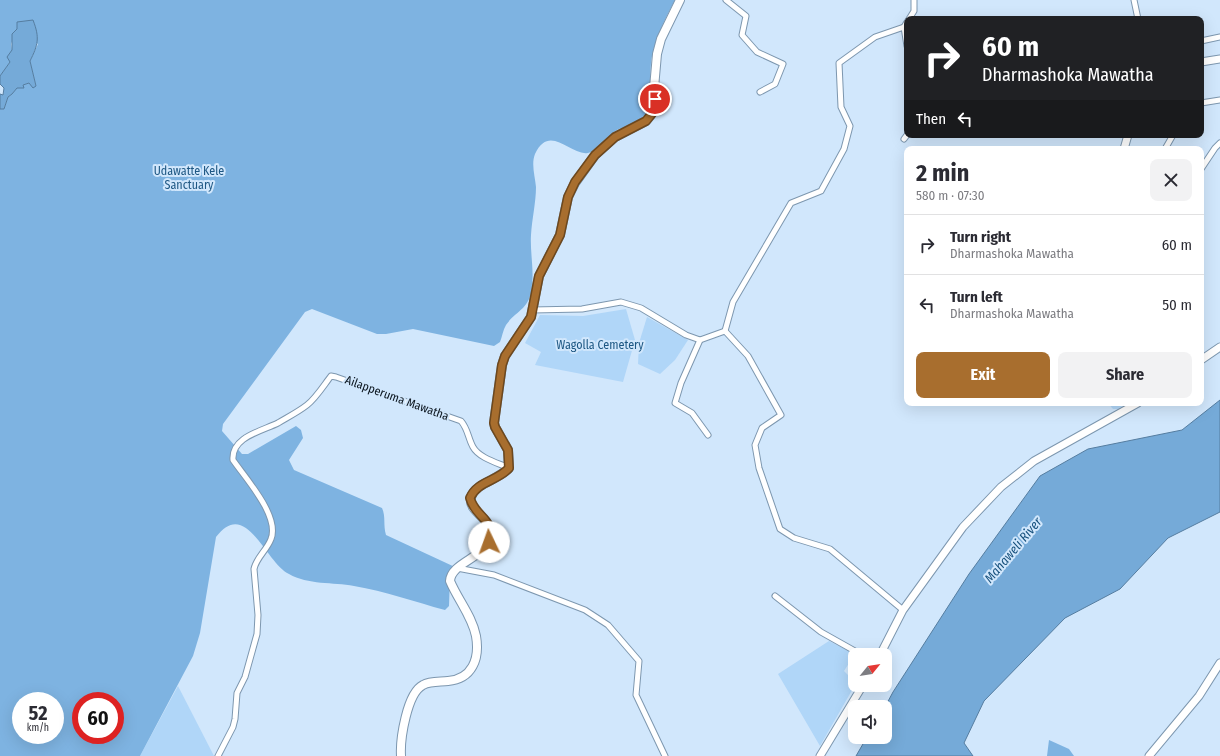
<!DOCTYPE html>
<html lang="en">
<head>
<meta charset="utf-8">
<style>
  :root { --surface:#fff; --page:#f2f2f3; --text:#2b2b33; --muted:#7c7c81; --line:#e1e1e2; --accent:#a86e2e }
  body { margin:0; font-family:"Fira Sans Condensed",sans-serif; background:var(--page); color:var(--text); height:100vh; display:flex; flex-direction:column; font-size:15px; white-space:nowrap }
  * { box-sizing:border-box; margin:0 }
  p { font-size:13px; color:var(--muted) }
  .icon { flex:none; width:22px; height:22px; fill:none; stroke:currentColor; stroke-width:2; stroke-linecap:round; stroke-linejoin:round }
  .map { position:relative; flex:1; overflow:hidden }
  .details { position:absolute; left:904px; top:146px; width:300px; height:260px; display:flex; flex-direction:column; background:var(--surface); border-radius:8px; box-shadow:0 4px 16px #0002 }
  .details>* { flex:none }
  .guide { position:absolute; left:904px; top:16px; width:300px; height:122px; border-radius:8px; box-shadow:0 4px 16px #0002; background:#202124; color:#fff; overflow:hidden }
  .needle { width:26px; rotate:60deg }
  .buttons { position:absolute; left:848px; top:648px; display:grid; gap:8px }
  .buttons a { display:grid; place-items:center; width:44px; height:44px; border-radius:8px; background:var(--surface); box-shadow:0 4px 16px #0002; font-size:20px }
  .speed { position:absolute; left:12px; top:692px; display:flex; gap:8px; font-size:20px; font-weight:700; text-align:center }
  .speed>* { display:grid; place-content:center; width:52px; height:52px; border-radius:50%; background:var(--surface); box-shadow:0 4px 16px #0002; line-height:1 }
  .speed small { font-size:10px; font-weight:400 }
  .speed .limit { border:6px solid #d22; background:#fff; color:#111 }
  .pin { position:absolute; display:grid; place-items:center; width:34px; height:34px; color:#fff; margin:-17px; border:2px solid #fff; border-radius:50%; box-shadow:0 1px 4px #0007 }
  .me { position:absolute; width:44px; margin:-22px; rotate:357deg; stroke-linejoin:round; filter:drop-shadow(0 0 3px #0008) }
  .turn { display:flex; align-items:center; gap:14px; height:84px; padding:0 12px; font-size:18px }
  .turn .icon { width:52px; height:52px; stroke-width:2.5 }
  .turn b { display:block; font-size:28px; line-height:34px }
  .then { display:flex; align-items:center; height:38px; padding:0 12px; background:#0003; gap:8px; font-size:15px }
  .round { display:grid; place-items:center; flex:none; width:42px; height:42px; border-radius:8px; background:var(--page) }
  .head { display:flex; align-items:center; justify-content:space-between; height:68px; padding:0 12px }
  h1 { font-size:24px; font-weight:700; line-height:30px }
  .primary-button { display:flex; gap:8px; margin-top:auto; padding:8px 12px }
  .primary-button a { flex:1; height:46px; border-radius:8px; background:var(--accent); color:#fff; font-size:16px; font-weight:700; line-height:46px; text-align:center }
  .primary-button a+a { background:var(--page); color:var(--text) }
  ul { padding:0; list-style:none }
  li { display:flex; align-items:center; gap:12px; height:60px; padding:0 12px; border-top:1px solid var(--line) }
  li div { flex:1 }
  li b { display:block; font-size:15px }
  li em { font-style:normal }
  .map>svg:first-child { display:block }
  .green { fill:#b0d6f8 }
  .forest { fill:#7eb3e1; fill-rule:evenodd }
  .water { fill:#75aad8; stroke:#557da0 }
  .lines { fill:none; stroke-linecap:round; stroke-linejoin:round }
  .street-casing { stroke:#7d97af; stroke-width:7 }
  .secondary-casing { stroke:#7d97af; stroke-width:9 }
  .primary-casing { stroke:#7d97af; stroke-width:10 }
  .street { stroke:#fff; stroke-width:5 }
  .secondary { stroke:#fff; stroke-width:7 }
  .primary { stroke:#fff; stroke-width:8 }
  .route-casing { stroke:#6d481e; stroke-width:10 }
  .route { stroke:#a86e2e; stroke-width:7 }
  .labels { text-anchor:middle; dominant-baseline:central; stroke-width:4; stroke-linejoin:round; paint-order:stroke }
  .park-label { font-size:12px; fill:#1d5783; stroke:#d1e7fc }
  .street-label { font-size:12px; fill:#0a141d; stroke:#d1e7fc }
  .water-label { font-size:13px; font-style:italic; fill:#17517d; stroke:#d1e7fc }
</style>
</head>
<body>
<div class="map">
<svg width="1220" height="756" viewBox="0 0 1220 756">
  <rect width="100%" height="100%" fill="#d1e7fc"/>
  <g class="green">
    <polygon points="626,309 635,340 623,382 535,365 541,352 525,343 540,315 583,316"/>
    <polygon points="647,317 688,340 675,360 660,374 638,364 639,343"/>
    <polygon points="1108,403 1127,403 1118,409 1113,409"/>
    <polygon points="829,641 855,654 844,671 855,682 855,685 820,746 778,674"/>
    <polygon points="178,686 214,756 140,756"/>
  </g>
  <g class="forest">
    <path d="M0,0H675C666,17 656,37 652,56C648,74 655,107 641,120C634,127 621,126 614,132C606,139 598,151 588,153C570,156 550,123 535,154C531,164 535,176 536,187C536,202 532,219 531,235C530,252 534,269 532,286C530,310 516,310 506,325C503,330 502,337 500,342L494,346L413,329L386,334H377L312,309L305,312L223,424L222,431L242,454H248L296,426L301,430L303,438L289,460L294,470L382,508C386,517 383,525 386,535L457,568L450,576L449,606L445,610C415,602 385,591 354,586C333,582 308,585 289,574C265,562 246,497 216,537L200,633L193,656L140,756H0V109H4L8,97L12,94L17,87L23,88V85L29,83L36,86L30,61L38,44L17,29L11,44L12,50L10,62L0,76ZM21,701H55V735H21ZM81,701H115V735H81Z"/>
    <polygon points="1049,740 1069,749 1074,756 1047,756"/>
  </g>
  <g class="water">
    <path d="M33,20C40,38 38,45 30,61L36,86L33,88L29,83L23,85L24,88H17L12,94L8,97L4,109H0V94L3,95L4,88L0,84V76L10,62L7,57L12,50V34L17,29V22Z"/>
    <polygon points="1220,400 1220,512 1168,538 1120,589 1065,618 984,701 964,743 973,756 856,756 867,737 885,737 885,707 893,692 969,574 1040,476 1088,449 1182,430"/>
  </g>
  <g class="lines">
    <g class="street-casing">
      <g id="street">
        <polyline points="726,0 746,16 742,35 757,52 783,64 775,84 760,92"/>
        <polyline points="1134,0 1138,19"/>
        <polyline points="909,19 914,11 914,0"/>
        <polyline points="907,22 904,27 907,46"/>
        <polyline points="1201,41 1220,37"/>
        <polyline points="1201,103 1220,100"/>
        <polyline points="904,139 907,135"/>
        <polyline points="1165,149 1173,135"/>
        <polyline points="1201,169 1215,148 1220,143"/>
        <polyline points="532,310 582,309 621,302 641,308 686,335 700,340 725,331 748,356 781,415 762,428 755,445 759,468 780,529 794,538 830,549 903,610"/>
        <polyline points="725,331 733,302 791,203 821,191 844,149 850,126 841,107 839,63 875,37 904,27"/>
        <polyline points="700,340 681,383 675,403 692,413 708,435"/>
        <polyline points="457,568 494,575 585,610 608,625 639,661 636,695 665,756"/>
        <polyline points="775,596 821,632 862,655"/>
        <path d="M218,756L233,727L235,719L237,693L245,677L257,634L258,615L254,569C256,558 267,550 271,539C280,516 246,479 233,460C231,437 262,431 278,423C288,417 298,412 307,405C316,398 324,385 331,376L336,377L461,421C468,429 468,438 473,447C479,458 498,463 509,468"/>
      </g>
    </g>
    <g class="secondary-casing">
      <g id="secondary">
        <polyline points="1201,62 1220,59"/>
        <polyline points="1124,149 1128,135"/>
        <polyline points="1201,360 1220,347"/>
        <polyline points="880,655 903,610 963,527 1001,487 1034,461 1138,403"/>
        <polyline points="820,756 863,685"/>
        <polyline points="1149,756 1199,696 1220,663"/>
      </g>
    </g>
    <g class="primary-casing">
      <path id="primary" d="M401,756C400,739 407,693 423,685C430,681 440,682 448,681C472,679 480,659 476,636C472,616 458,600 450,581C451,564 479,559 488,543C501,520 468,515 471,498C473,484 500,479 509,468L508,450L495,427L494,423L502,365L505,356L531,317L539,276L560,235L568,197L575,183L595,155L615,137L646,121L651,115L655,106L654,88L657,54L661,39L680,0"/>
    </g>
    <use href="#street" class="street"/>
    <use href="#secondary" class="secondary"/>
    <use href="#primary" class="primary"/>
  </g>
  <g class="lines">
    <g class="route-casing">
      <path id="route" d="M489,542C495,517 475,518 470,498C477,481 498,481 509,468L508,450L495,427L494,423L502,365L505,356L531,317L539,276L560,235L568,197L575,182L595,155L615,137L646,121L654,111L655,99"/>
    </g>
    <use href="#route" class="route"/>
  </g>
  <g class="labels">
    <g class="park-label">
      <text x="189" y="171">Udawatte Kele<tspan x="189" dy="14">Sanctuary</tspan></text>
      <text x="600" y="345">Wagolla Cemetery</text>
    </g>
    <g class="street-label">
      <text transform="translate(397 398) rotate(20)">Ailapperuma Mawatha</text>
    </g>
    <g class="water-label">
      <text transform="translate(1013 550) rotate(-50)">Mahaweli River</text>
    </g>
  </g>
</svg>
<div class="buttons">
<a><svg class="needle" viewBox="-14 -14 28 28"><path d="M0-13l5 13h-10z" fill="#e53935"/><path d="M0 13l5-13h-10z" fill="#7c7c81"/></svg></a>
<a><svg class="icon" aria-label="sound" viewBox="0 0 24 24"><path d="M4 9h4l5-4v14l-5-4H4zM17 9q2 3 0 6"/></svg></a>
</div>
<div class="speed"><div>52<small>km/h</small></div><div class="limit">60</div></div>
<div class="pin" style="left:655px;top:99px;background:#d93025"><svg class="icon" aria-label="arrive" viewBox="0 0 24 24"><path d="M6 21V4h12l-3 4 3 4H6"/></svg></div>
<svg class="me" style="left:489px;top:542px" viewBox="-20 -20 40 40"><circle r="19" fill="#fff"/><path d="M0-13L10 11 0 6-10 11z" fill="#a86e2e"/></svg>
<div class="guide">
<div class="turn"><svg class="icon" aria-label="right" viewBox="0 0 24 24"><path d="M7 20v-9h11M14 6l5 5-5 5"/></svg><div><b>60 m</b>Dharmashoka Mawatha</div></div>
<div class="then">Then<svg class="icon" aria-label="left" viewBox="0 0 24 24"><path d="M17 20v-9H6M10 6l-5 5 5 5"/></svg></div>
</div>
<section class="details">
<div class="head"><div><h1>2 min</h1><p>580 m · 07:30</p></div><a class="round"><svg class="icon" aria-label="close" viewBox="0 0 24 24"><path d="M6 6l12 12M18 6L6 18"/></svg></a></div>
<ul>
<li><svg class="icon" aria-label="right" viewBox="0 0 24 24"><path d="M7 20v-9h11M14 6l5 5-5 5"/></svg><div><b>Turn right</b><p>Dharmashoka Mawatha</p></div><em>60 m</em></li>
<li><svg class="icon" aria-label="left" viewBox="0 0 24 24"><path d="M17 20v-9H6M10 6l-5 5 5 5"/></svg><div><b>Turn left</b><p>Dharmashoka Mawatha</p></div><em>50 m</em></li>
</ul>
<div class="primary-button"><a>Exit</a><a>Share</a></div>
</section>
</div>
</body>
</html>
